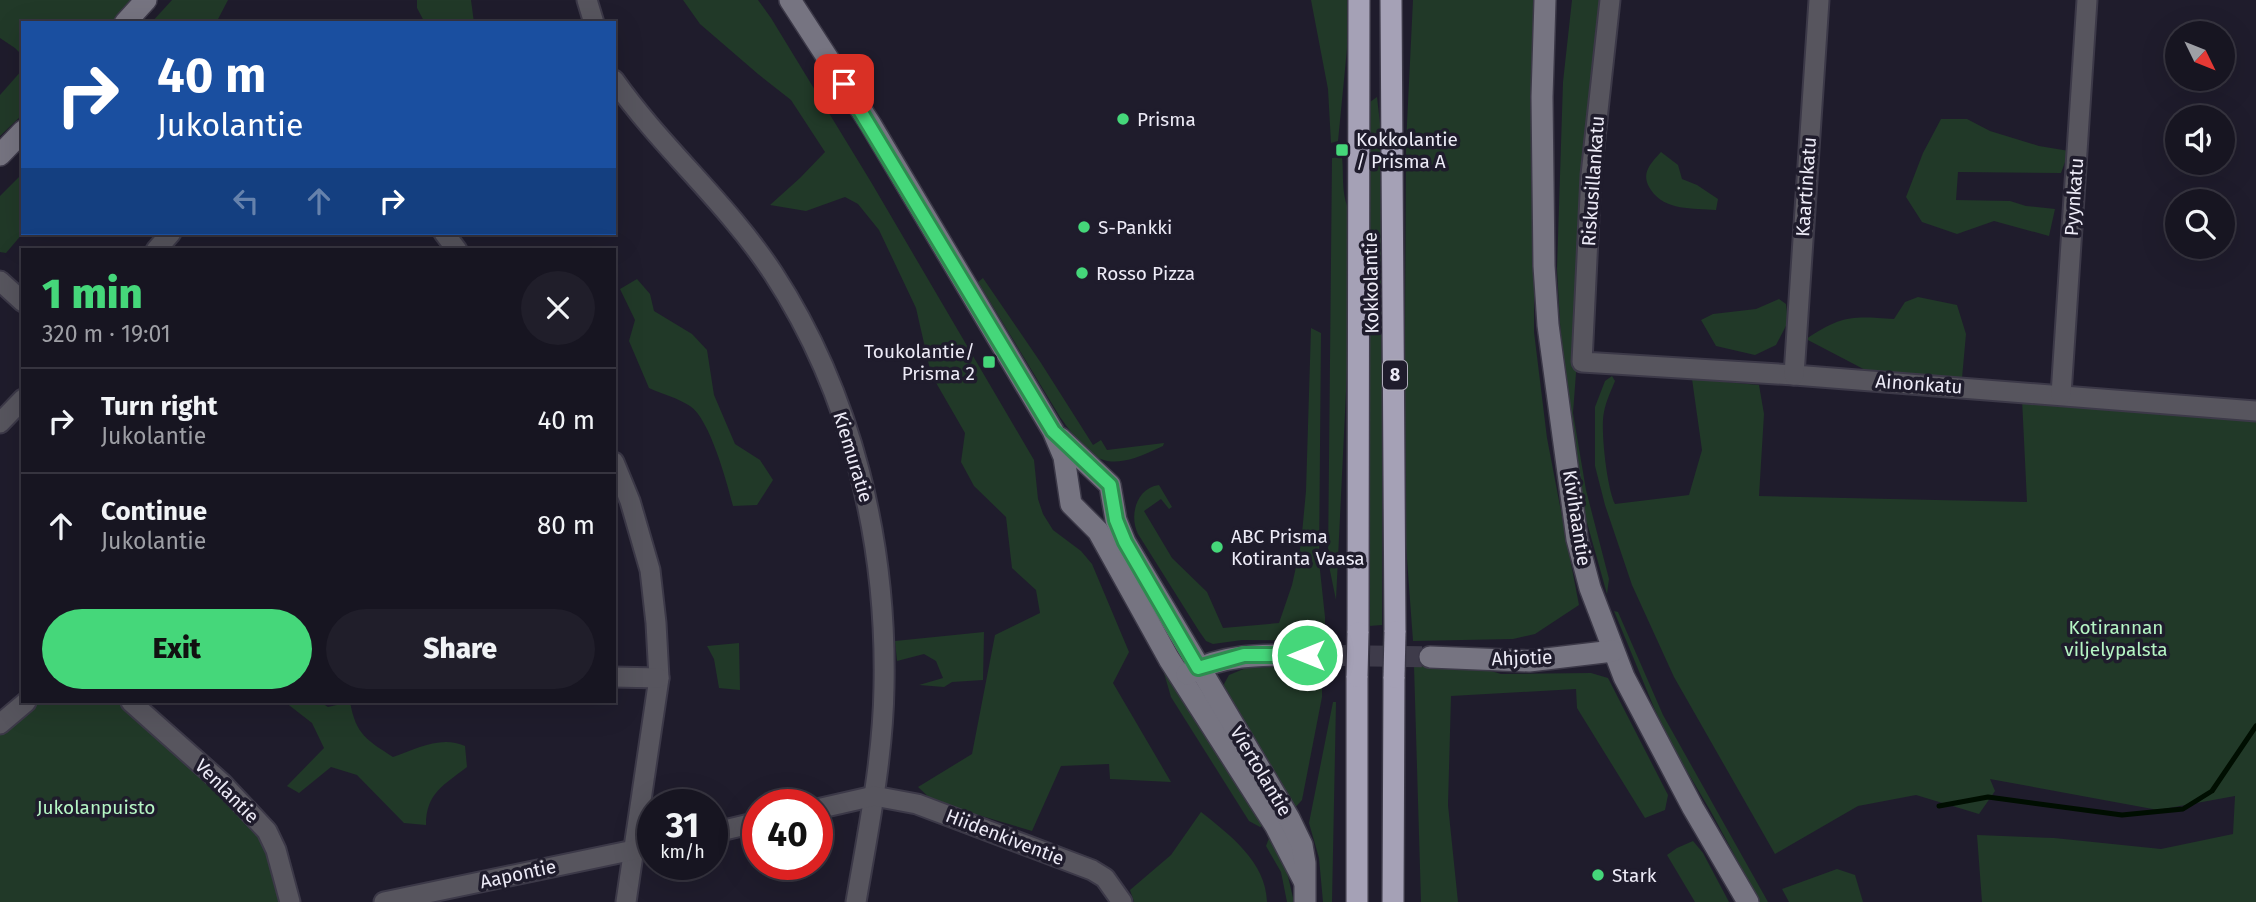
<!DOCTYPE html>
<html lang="en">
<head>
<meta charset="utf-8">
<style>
  :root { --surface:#171521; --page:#201e2a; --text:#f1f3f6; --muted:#9e9fa5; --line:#36343f; --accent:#45d77a }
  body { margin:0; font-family:"Fira Sans",sans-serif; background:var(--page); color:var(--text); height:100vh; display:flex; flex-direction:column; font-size:26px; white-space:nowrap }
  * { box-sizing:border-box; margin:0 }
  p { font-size:23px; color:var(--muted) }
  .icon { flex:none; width:38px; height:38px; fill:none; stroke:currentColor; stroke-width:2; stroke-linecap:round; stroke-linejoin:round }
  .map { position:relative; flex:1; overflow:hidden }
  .drawer { position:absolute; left:21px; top:248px; width:595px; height:455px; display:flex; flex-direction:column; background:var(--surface); border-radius:0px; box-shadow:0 7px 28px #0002,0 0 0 2px var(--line) }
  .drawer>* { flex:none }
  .top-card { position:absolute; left:21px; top:21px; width:595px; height:214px; border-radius:0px; box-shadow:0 7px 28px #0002,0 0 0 2px var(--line); background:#1a4fa0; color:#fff; overflow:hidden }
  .needle { width:46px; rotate:133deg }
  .controls { position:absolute; left:2165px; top:21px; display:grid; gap:14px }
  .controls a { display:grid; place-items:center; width:70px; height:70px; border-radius:50%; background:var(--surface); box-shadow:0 7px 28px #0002,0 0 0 2px var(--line); font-size:35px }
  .speed { position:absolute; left:637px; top:789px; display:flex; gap:14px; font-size:35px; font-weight:700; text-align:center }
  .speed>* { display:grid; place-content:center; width:91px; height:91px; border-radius:50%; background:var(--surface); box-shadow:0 7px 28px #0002,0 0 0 2px var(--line); line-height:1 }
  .speed small { font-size:18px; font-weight:400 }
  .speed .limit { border:10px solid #d22; background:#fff; color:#111 }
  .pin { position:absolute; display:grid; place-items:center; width:60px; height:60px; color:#fff; margin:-30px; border-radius:14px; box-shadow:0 4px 10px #0006 }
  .me { position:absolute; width:77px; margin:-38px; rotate:270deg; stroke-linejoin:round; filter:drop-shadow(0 0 5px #0008) }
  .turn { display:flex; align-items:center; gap:24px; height:147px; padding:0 21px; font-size:32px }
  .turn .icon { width:91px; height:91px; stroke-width:2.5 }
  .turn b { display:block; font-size:49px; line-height:60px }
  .lanes { display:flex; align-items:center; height:66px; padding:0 21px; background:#0003; justify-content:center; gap:35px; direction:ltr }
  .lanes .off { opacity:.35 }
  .round { display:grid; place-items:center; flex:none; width:74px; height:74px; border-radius:37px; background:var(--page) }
  .head { display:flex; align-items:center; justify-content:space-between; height:119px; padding:0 21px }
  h1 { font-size:42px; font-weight:800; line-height:52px; color:var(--accent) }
  .cta { display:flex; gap:14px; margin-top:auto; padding:14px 21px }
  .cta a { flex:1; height:80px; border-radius:42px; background:var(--accent); color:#111; font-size:28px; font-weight:800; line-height:80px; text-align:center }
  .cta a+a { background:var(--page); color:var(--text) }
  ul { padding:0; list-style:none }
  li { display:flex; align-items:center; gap:21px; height:105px; padding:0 21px; border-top:2px solid var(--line) }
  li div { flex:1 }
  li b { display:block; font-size:26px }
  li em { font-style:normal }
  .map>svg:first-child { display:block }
  .green { fill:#213928 }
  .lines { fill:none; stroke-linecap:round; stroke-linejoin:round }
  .stream { stroke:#000e01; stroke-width:5 }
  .secondary-tunnel { stroke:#3e3b4a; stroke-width:21; stroke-dasharray:21 10; stroke-linecap:butt }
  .street-casing { stroke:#3c3948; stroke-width:23 }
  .secondary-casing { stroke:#3c3948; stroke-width:24 }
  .highway-casing { stroke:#3c3948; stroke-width:24 }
  .street { stroke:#57555e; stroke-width:19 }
  .secondary { stroke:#767481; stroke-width:21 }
  .highway { stroke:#a5a1b6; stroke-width:21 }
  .highway-bridge-casing { stroke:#3c3948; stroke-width:24; stroke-linecap:butt }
  .highway-bridge { stroke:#a5a1b6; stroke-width:21 }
  .route-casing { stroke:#2d8c4f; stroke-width:18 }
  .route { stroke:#45d77a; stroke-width:12 }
  .poi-dot { fill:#45d77a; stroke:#1f1c2c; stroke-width:2.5 }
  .labels { text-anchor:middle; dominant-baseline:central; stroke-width:7; stroke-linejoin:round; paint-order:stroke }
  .shield { fill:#1f1c2c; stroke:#afadba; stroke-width:2 }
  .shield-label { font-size:18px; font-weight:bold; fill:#edebf7 }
  .poi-label { font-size:19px; fill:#edebf7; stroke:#1f1c2c; text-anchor:start }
  .street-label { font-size:19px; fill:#edebf7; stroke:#1f1c2c }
  .park-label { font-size:19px; fill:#b5f5c4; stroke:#1f1c2c }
</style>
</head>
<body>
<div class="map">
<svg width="2256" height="902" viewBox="0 0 2256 902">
  <rect width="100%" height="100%" fill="#1f1c2c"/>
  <g class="green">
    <polygon points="0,0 132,0 112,23 23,23 23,56 15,48 0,38"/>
    <polygon points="172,0 228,0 216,23 151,23"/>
    <polygon points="417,0 471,0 474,23 425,23 417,8"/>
    <polygon points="683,0 758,0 771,18 871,182 1034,460 1038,499 1043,514 1053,530 1081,551 1092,564 1129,652 1113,683 1171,782 1110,779 1109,764 1061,766 1032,831 934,802 918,787 972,754 995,635 1040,613 1036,590 1012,568 1006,517 974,486 961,462 965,433 931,374 916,308 879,230 858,204 845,197 806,211 770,205 800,178 825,152 791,100 758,74 700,24"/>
    <polygon points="1311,0 1348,0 1349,28 1338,141 1331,143 1328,89"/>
    <polygon points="1413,0 1534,0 1534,332 1547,438 1579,605 1535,634 1513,639 1413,641 1404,518 1406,144"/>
    <polygon points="1572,0 1604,0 1573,413 1586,490 1609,579 1607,594 1582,505 1564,394 1557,269 1563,82"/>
    <polygon points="23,69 23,114 0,136 0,95"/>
    <polygon points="1377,97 1383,150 1382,625 1369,626 1370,102"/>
    <polygon points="1941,119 1967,119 1990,131 2039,146 2069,151 2061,173 1958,172 1956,200 2010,201 2026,206 2055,209 2049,236 1994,221 1957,234 1922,222 1906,197 1923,153"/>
    <path d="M1661,152L1678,165L1682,179L1697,185L1718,199L1716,210C1693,208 1665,211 1651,190C1640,174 1650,164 1661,152Z"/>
    <path d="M1342,157C1344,175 1341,191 1348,208L1349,329L1336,600L1328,561L1332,158Z"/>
    <polygon points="23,173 23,233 6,253 0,252 0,196"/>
    <path d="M983,278L1041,363L1093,445L1101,440L1107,450L1164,443L1163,446C1107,473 1095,466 1060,417L978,282Z"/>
    <path d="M637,279L650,294L654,311L692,334L707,350L714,395L735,444L760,460L773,480L757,505L733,506C727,483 710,419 690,406C678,398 662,394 649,388L629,341L635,320L620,289Z"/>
    <path d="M1918,297L1957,305L1966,334L1962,378L1873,374L1806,339C1842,315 1852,316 1894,319L1905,302Z"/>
    <polygon points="1779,299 1786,304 1788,322 1776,345 1755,355 1716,346 1701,320 1713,314 1756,309"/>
    <path d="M1311,328L1321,333L1319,561L1325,617V641L1242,640L1213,644L1206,641L1199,631L1138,534C1129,516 1136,488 1159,485L1172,507L1169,509L1161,499L1144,511L1172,558L1207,592L1223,628L1279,623L1292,585L1301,544L1306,491Z"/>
    <path d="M1612,376L1615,381C1611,391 1606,401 1604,412C1600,428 1607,489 1615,504L1689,495L1702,450L1692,379L1759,385L1764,414L1759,496L2027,502L2022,399L2256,416V902H1982L1977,835L2054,838L2161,849L2233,834L2235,796L2158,810L1990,779L1995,791L1979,814L1916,795L1858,806L1775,854L1674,677L1632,585L1605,505L1595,466V407L1605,381Z"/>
    <polygon points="1614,611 1618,612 1663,715 1768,902 1760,902 1710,810 1678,756 1655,710"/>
    <polygon points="984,632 983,680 952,682 944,687 919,685 943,678 936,661 924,654 897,661 895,641"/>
    <polygon points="739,643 740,690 719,688 714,659 707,646"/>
    <polygon points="1322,665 1322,697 1302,800 1293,810 1225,698 1224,684 1229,675 1246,668"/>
    <polygon points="1414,666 1475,666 1501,674 1591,673 1608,678 1668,795 1665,810 1645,818 1577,708 1576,689 1451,696 1448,805 1458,902 1421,902"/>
    <polygon points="1167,668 1267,823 1260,827 1249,821 1171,697 1164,673"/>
    <polygon points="37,702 119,702 215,786 259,836 284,902 0,902 0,734"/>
    <path d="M285,702H320L328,707L350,702C356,735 367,740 393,757C416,749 441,735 465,746L467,767C444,785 426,793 426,825L404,823L357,775L331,767L299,793L287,786L324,748L312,723Z"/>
    <polygon points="1333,702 1336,702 1332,902 1323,902 1319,858 1309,823"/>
    <path d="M1201,812C1230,835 1266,862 1267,902H1134L1130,890L1171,855Z"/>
    <polygon points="1274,835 1283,855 1294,902 1287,902 1281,872 1266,846 1269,838"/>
    <polygon points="1693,841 1703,853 1729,902 1695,902 1667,855 1677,848"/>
    <polygon points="1837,869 1855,875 1863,902 1789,902 1782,889"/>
  </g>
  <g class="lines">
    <polyline class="stream" points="1939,806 1988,797 2122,815 2183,809 2212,791 2256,726"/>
    <polyline class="secondary-tunnel" points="1308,655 1430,657"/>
    <g class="street-casing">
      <g id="street">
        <polyline points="587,0 594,23"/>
        <polyline points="1610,0 1591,175 1582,362 1794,375 2256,411"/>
        <path d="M614,80C662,148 727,203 773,273C852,394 887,542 884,687C883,759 868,831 856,902"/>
        <polyline points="444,233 457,250"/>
        <polyline points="156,250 171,233"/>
        <polyline points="0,281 23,302"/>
        <polyline points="1794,375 1819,0"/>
        <polyline points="2061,395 2087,0"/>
        <polyline points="0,423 23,399"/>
        <polyline points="614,462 630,501 650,570 656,623 659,678 626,902"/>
        <polyline points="614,677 659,678"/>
        <polyline points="131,702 222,783 267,831 276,850 290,902"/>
        <polyline points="0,724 26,702"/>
        <polyline points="817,809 874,796 917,804 1092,870 1105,878 1122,902"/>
        <polyline points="712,833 758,822"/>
        <polyline points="384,902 653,846"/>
      </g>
    </g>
    <g class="secondary-casing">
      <g id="secondary">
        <polyline points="790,0 871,125 1053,431 1064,457 1071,504 1098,531 1169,659 1275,825 1304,881"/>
        <polyline points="1545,0 1542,97 1544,266 1548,325 1577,539 1590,588 1624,677 1693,808 1748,902"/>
        <polyline points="125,23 146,0"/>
        <polyline points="0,155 23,131"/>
        <polyline points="1060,438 1110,485 1116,520 1125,542 1289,818 1302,845 1305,863 1305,902"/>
        <polyline points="1430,657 1529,661 1613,651"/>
        <path d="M1187,674C1224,653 1266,655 1308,655"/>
      </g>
    </g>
    <g class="highway-casing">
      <g id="highway">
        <polyline points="1391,0 1395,632"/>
        <polyline points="1358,633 1359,0"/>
        <polyline points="1357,902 1357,676"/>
        <polyline points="1393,902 1394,677"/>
      </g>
    </g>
    <use href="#street" class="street"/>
    <use href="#secondary" class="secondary"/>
    <use href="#highway" class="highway"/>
    <g class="highway-bridge-casing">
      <g id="highway-bridge">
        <polyline points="1357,676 1358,633"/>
        <polyline points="1394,677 1395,632"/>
      </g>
    </g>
    <use href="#highway-bridge" class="highway-bridge"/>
  </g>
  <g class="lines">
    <g class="route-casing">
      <polyline id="route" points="844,84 1053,431 1110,485 1116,520 1125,542 1198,668 1244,655 1307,655"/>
    </g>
    <use href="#route" class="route"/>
  </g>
  <g class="poi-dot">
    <circle cx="1123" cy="119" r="7"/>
    <rect x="1335" y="143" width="14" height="14" rx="3.5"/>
    <circle cx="1084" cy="227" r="7"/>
    <circle cx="1082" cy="273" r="7"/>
    <rect x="982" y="355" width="14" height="14" rx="3.5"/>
    <circle cx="1217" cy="547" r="7"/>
    <circle cx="1598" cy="875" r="7"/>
  </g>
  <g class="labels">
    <rect class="shield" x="1383" y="360.5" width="24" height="29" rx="5"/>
    <g class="shield-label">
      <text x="1395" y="375">8</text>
    </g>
    <g class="poi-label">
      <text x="1137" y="119">Prisma</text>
      <text x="1356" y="139">Kokkolantie<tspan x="1356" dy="22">/ Prisma A</tspan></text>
      <text x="1098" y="227">S-Pankki</text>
      <text x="1096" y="273">Rosso Pizza</text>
      <text x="975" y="351" text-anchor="end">Toukolantie/<tspan x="975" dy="22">Prisma 2</tspan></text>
      <text x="1231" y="536">ABC Prisma<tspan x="1231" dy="22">Kotiranta Vaasa</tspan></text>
      <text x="1612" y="875">Stark</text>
    </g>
    <g class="street-label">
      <text transform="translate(1593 181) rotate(-86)">Riskusillankatu</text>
      <text transform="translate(1806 187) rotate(-86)">Kaartinkatu</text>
      <text transform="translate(2074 197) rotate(-86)">Pyynkatu</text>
      <text transform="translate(1371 283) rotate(-91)">Kokkolantie</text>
      <text transform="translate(1919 384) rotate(4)">Ainonkatu</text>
      <text transform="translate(853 457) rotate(73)">Kiemuratie</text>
      <text transform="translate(1577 518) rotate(81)">Kivihaantie</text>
      <text transform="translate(1522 658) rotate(-2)">Ahjotie</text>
      <text transform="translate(1261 771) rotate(59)">Viertolantie</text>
      <text transform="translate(227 791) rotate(45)">Venlantie</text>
      <text transform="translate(1005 837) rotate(21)">Hiidenkiventie</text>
      <text transform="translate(518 874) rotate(-12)">Aapontie</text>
    </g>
    <g class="park-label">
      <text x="2116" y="627">Kotirannan<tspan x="2116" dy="22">viljelypalsta</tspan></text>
      <text x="96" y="807">Jukolanpuisto</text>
    </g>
  </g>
</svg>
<div class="controls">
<a><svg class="needle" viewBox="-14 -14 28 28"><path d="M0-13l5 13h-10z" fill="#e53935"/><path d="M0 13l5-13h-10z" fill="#9e9fa5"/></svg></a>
<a><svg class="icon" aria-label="sound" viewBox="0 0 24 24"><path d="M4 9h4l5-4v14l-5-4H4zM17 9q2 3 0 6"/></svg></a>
<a><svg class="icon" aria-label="search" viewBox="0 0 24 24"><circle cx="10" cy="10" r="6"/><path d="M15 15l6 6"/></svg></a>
</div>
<div class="speed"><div>31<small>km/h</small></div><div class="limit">40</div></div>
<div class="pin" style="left:844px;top:84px;background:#d93025"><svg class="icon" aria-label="arrive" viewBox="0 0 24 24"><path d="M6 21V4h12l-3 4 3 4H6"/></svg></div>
<svg class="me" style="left:1307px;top:655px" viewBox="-20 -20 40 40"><circle r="17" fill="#45d77a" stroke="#fff" stroke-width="3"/><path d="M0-11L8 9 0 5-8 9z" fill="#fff"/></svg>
<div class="top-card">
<div class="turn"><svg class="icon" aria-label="right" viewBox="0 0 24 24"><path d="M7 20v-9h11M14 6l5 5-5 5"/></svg><div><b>40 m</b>Jukolantie</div></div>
<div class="lanes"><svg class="icon off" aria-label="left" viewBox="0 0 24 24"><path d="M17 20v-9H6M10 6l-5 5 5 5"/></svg><svg class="icon off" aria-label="ahead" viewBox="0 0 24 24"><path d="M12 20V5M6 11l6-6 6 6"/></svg><svg class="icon" aria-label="right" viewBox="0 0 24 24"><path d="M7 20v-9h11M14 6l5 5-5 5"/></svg></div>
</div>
<section class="drawer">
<div class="head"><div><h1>1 min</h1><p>320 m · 19:01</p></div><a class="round"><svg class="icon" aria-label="close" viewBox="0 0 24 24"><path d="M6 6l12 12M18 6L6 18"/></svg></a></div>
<ul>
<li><svg class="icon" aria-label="right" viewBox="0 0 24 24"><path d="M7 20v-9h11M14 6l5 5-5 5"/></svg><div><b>Turn right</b><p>Jukolantie</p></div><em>40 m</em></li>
<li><svg class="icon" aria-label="ahead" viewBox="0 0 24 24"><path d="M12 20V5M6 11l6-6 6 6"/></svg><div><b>Continue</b><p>Jukolantie</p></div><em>80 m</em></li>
</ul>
<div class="cta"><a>Exit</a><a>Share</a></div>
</section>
</div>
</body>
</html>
